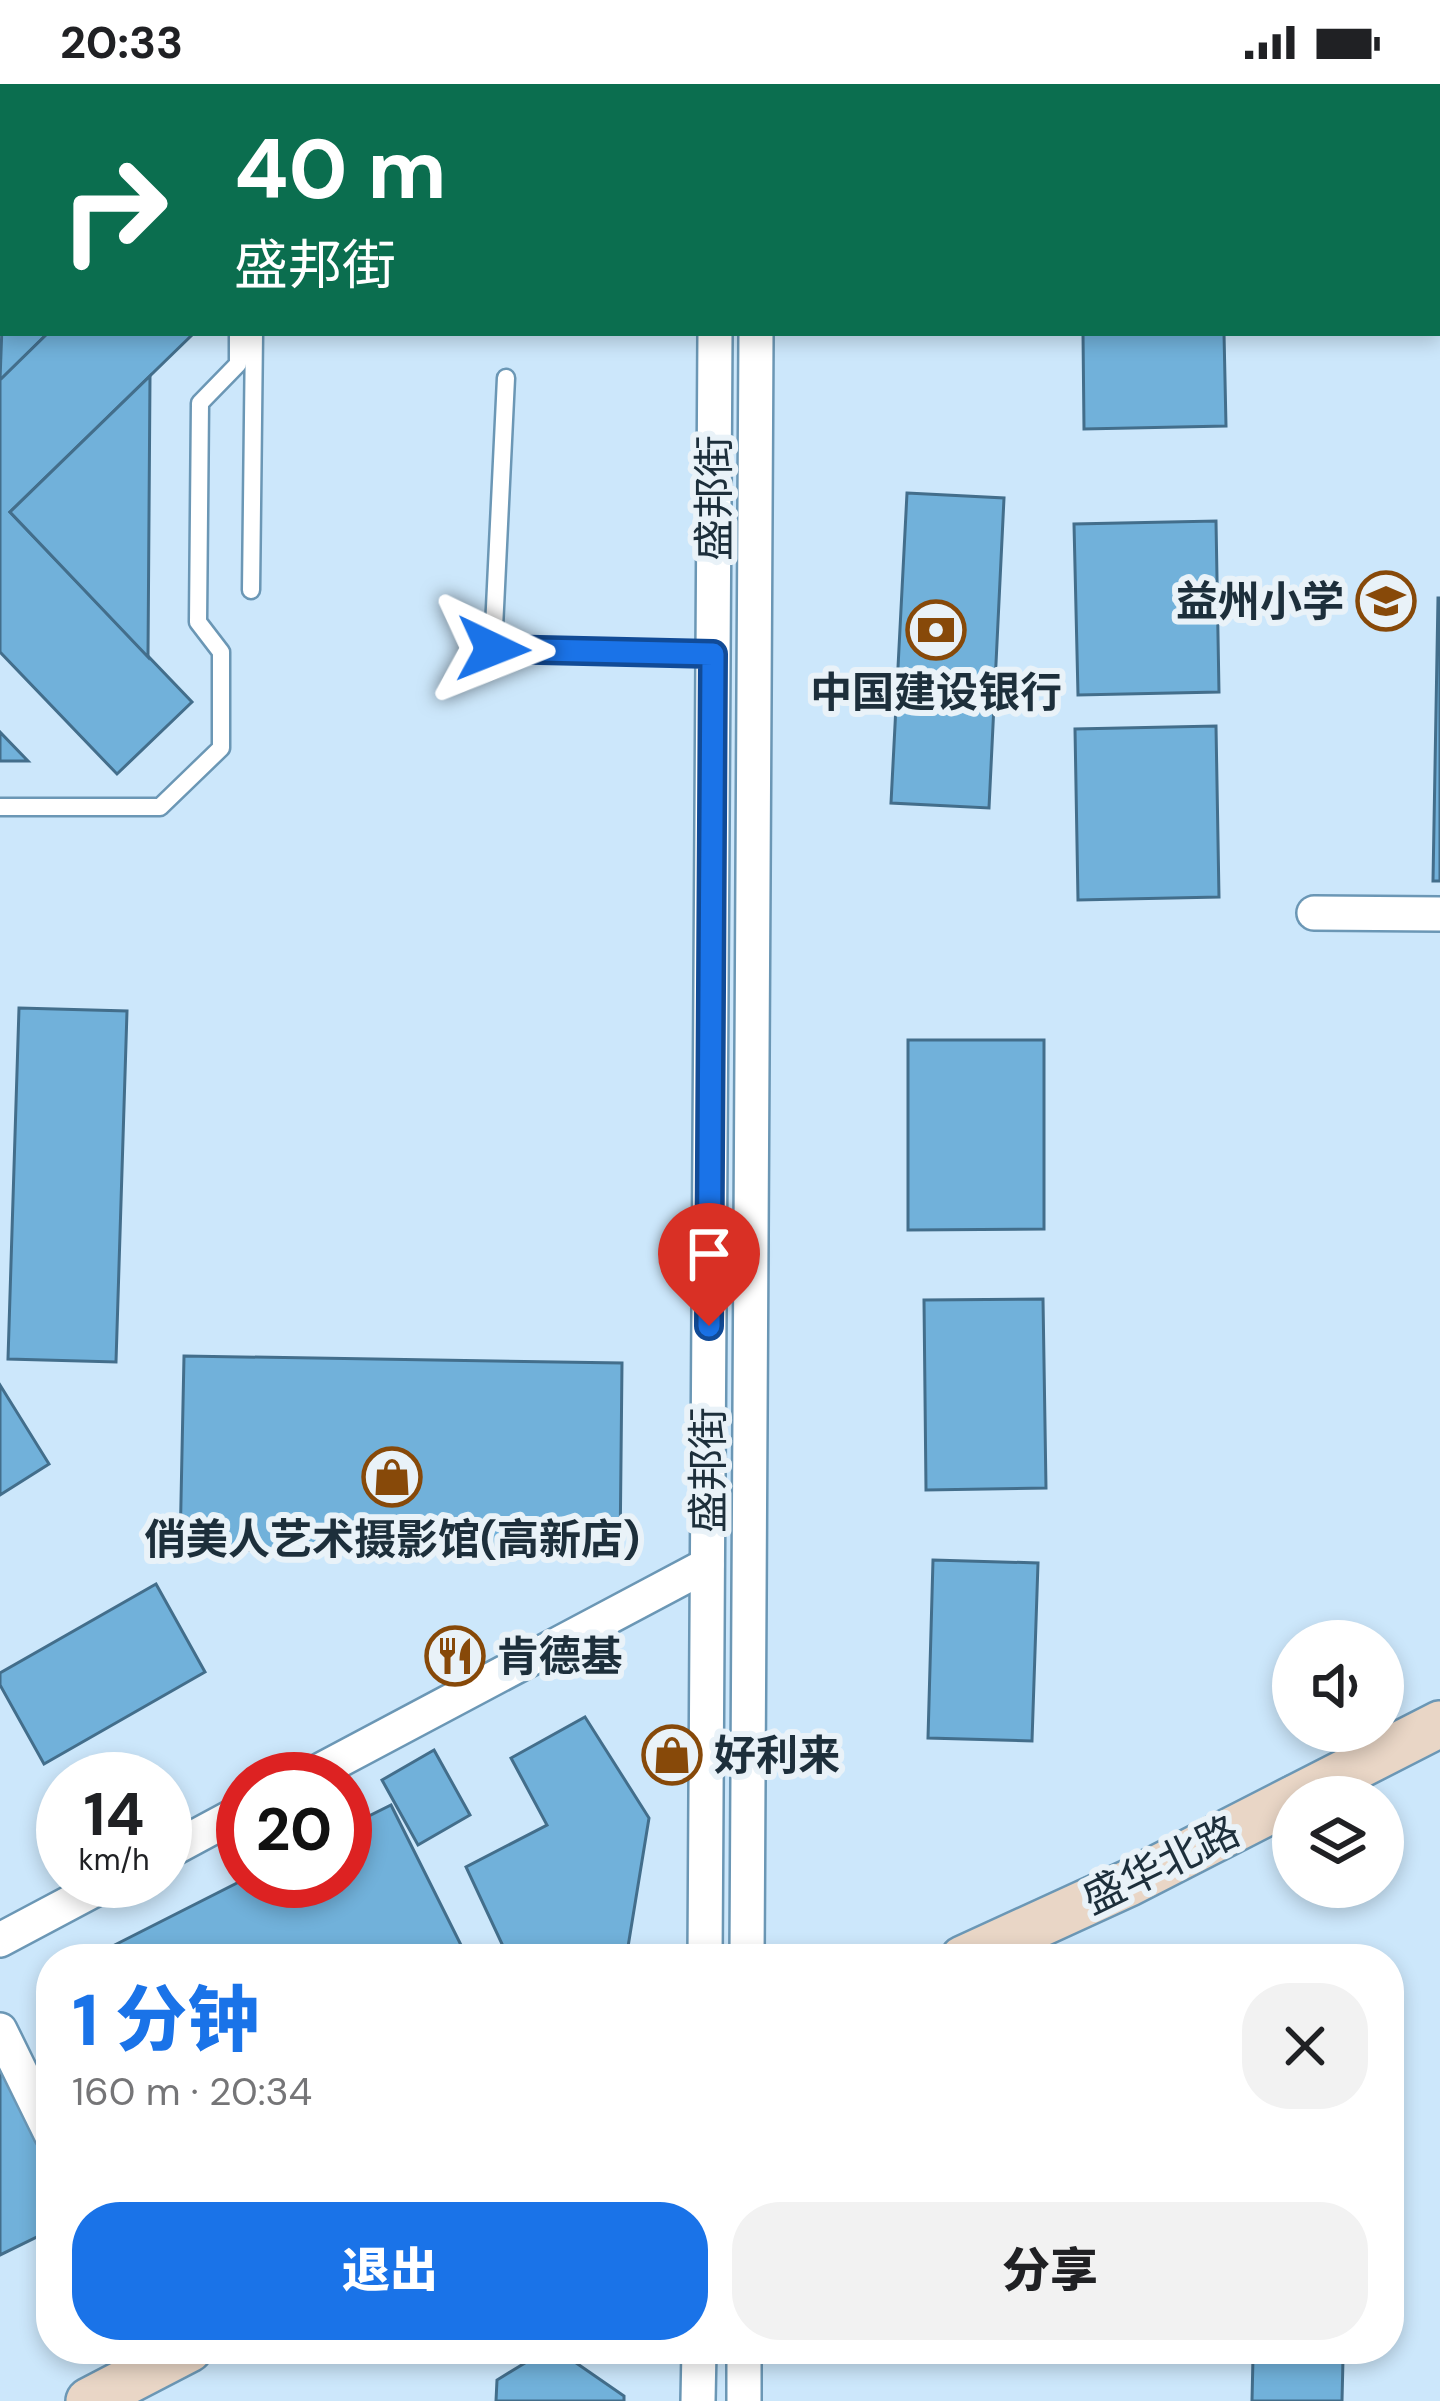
<!DOCTYPE html>
<html lang="zh">
<head>
<meta charset="utf-8">
<style>
  :root { --surface:#fff; --page:#f2f2f2; --text:#202124; --muted:#757577; --accent:#1a73e8 }
  body { margin:0; font-family:"DM Sans","Noto Sans SC",sans-serif; background:var(--page); color:var(--text); height:100vh; display:flex; flex-direction:column; font-size:45px; white-space:nowrap }
  * { box-sizing:border-box; margin:0 }
  p { font-size:39px; color:var(--muted) }
  .icon { flex:none; width:66px; height:66px; fill:none; stroke:currentColor; stroke-width:2; stroke-linecap:round; stroke-linejoin:round }
  .map { position:relative; flex:1; overflow:hidden }
  .sheet { position:absolute; left:36px; top:1860px; width:1368px; height:420px; display:flex; flex-direction:column; background:var(--surface); border-radius:48px; box-shadow:0 6px 18px #0003 }
  .sheet>* { flex:none }
  .banner { position:absolute; left:0px; top:0px; width:1440px; height:252px; box-shadow:0 6px 18px #0003; background:#0b6e4f; color:#fff; overflow:hidden }
  .controls { position:absolute; left:1272px; top:1536px; display:grid; gap:24px }
  .controls a { display:grid; place-items:center; width:132px; height:132px; border-radius:50%; background:var(--surface); box-shadow:0 6px 18px #0003; font-size:60px }
  .speed { position:absolute; left:36px; top:1668px; display:flex; gap:24px; font-size:60px; font-weight:700; text-align:center }
  .speed>* { display:grid; place-content:center; width:156px; height:156px; border-radius:50%; background:var(--surface); box-shadow:0 6px 18px #0003; line-height:1 }
  .speed small { font-size:30px; font-weight:400 }
  .speed .limit { border:18px solid #d22; background:#fff; color:#111 }
  .pin { position:absolute; display:grid; place-items:center; width:102px; height:102px; color:#fff; margin:-123px -51px; border-radius:50% 50% 50% 0; rotate:-45deg; box-shadow:0 0 12px #0007 }
  .pin .icon { rotate:45deg }
  .me { position:absolute; width:132px; margin:-66px; rotate:92deg; stroke-linejoin:round; filter:drop-shadow(0 0 9px #0008) }
  .turn { display:flex; align-items:center; gap:42px; height:252px; padding:0 36px; font-size:54px }
  .turn .icon { width:156px; height:156px; stroke-width:2.5 }
  .turn b { display:block; font-size:84px; line-height:102px }
  .round { display:grid; place-items:center; flex:none; width:126px; height:126px; border-radius:48px; background:var(--page) }
  .headline { display:flex; align-items:center; justify-content:space-between; height:204px; padding:0 36px }
  h1 { font-size:72px; font-weight:800; line-height:90px; color:var(--accent) }
  .button { display:flex; gap:24px; margin-top:auto; padding:24px 36px }
  .button a { flex:1; height:138px; border-radius:48px; background:var(--accent); color:#fff; font-size:48px; font-weight:800; line-height:138px; text-align:center }
  .button a+a { background:var(--page); color:var(--text) }
  .status { display:flex; justify-content:space-between; align-items:center; height:84px; padding:0 60px; background:var(--surface); direction:ltr }
  .status svg { height:33px; fill:currentColor }
  .map>svg:first-child { display:block }
  .building { fill:#71b1da; stroke:#436e8b; stroke-width:3 }
  .lines { fill:none; stroke-linecap:round; stroke-linejoin:round }
  .lane-casing { stroke:#6b97b5; stroke-width:21 }
  .street-casing { stroke:#6b97b5; stroke-width:38 }
  .secondary-casing { stroke:#6b97b5; stroke-width:50 }
  .primary-casing { stroke:#fff; stroke-width:56 }
  .lane { stroke:#fff; stroke-width:16 }
  .street { stroke:#fff; stroke-width:33 }
  .secondary { stroke:#e9d6c6; stroke-width:45 }
  .primary { stroke:#d3ad8d; stroke-width:51 }
  .route-casing { stroke:#114b97; stroke-width:30 }
  .route { stroke:#1a73e8; stroke-width:21 }
  .labels { text-anchor:middle; dominant-baseline:central; stroke-width:12; stroke-linejoin:round; paint-order:stroke }
  .street-label { font-size:42px; fill:#1d2f3b; stroke:#e9f2f8 }
  .poi-label { font-size:42px; font-weight:bold; fill:#1d2f3b; stroke:#e9f2f8 }
</style>
</head>
<body>
<div class="status"><b>20:33</b><svg viewBox="0 0 49 12"><path d="M0 12V9h3v3zM5 12V6h3v6zM10 12V3h3v9zM15 12V0h3v12zM26 1h20v11H26zM47 4h2v5h-2z"/></svg></div>
<div class="map">
<svg width="1440" height="2317" viewBox="0 0 1440 2317">
  <rect width="100%" height="100%" fill="#cce7fb"/>
  <g class="building">
    <polygon points="3,215 3,249 48,249 0,296"/>
    <polygon points="48,249 194,249 10,428 192,618 117,690 0,568 0,296"/>
    <polygon points="1083,249 1224,249 1226,342 1084,345"/>
    <polygon points="150,292 148,573 10,428"/>
    <polygon points="907,409 1004,414 989,724 891,719"/>
    <polygon points="1216,437 1219,608 1078,611 1074,440"/>
    <polygon points="1438,514 1440,514 1440,797 1433,797"/>
    <polygon points="1216,642 1219,813 1078,816 1075,645"/>
    <polygon points="0,648 28,677 0,677"/>
    <polygon points="19,924 127,927 116,1278 8,1275"/>
    <polygon points="908,956 1044,956 1044,1145 908,1146"/>
    <polygon points="1043,1215 1046,1404 926,1406 924,1216"/>
    <polygon points="184,1272 622,1279 620,1472 180,1465"/>
    <polygon points="0,1301 49,1380 0,1411"/>
    <polygon points="933,1476 1038,1479 1032,1657 928,1654"/>
    <polygon points="156,1500 205,1588 44,1680 0,1601 0,1589"/>
    <polygon points="585,1633 649,1734 626,1875 509,1875 466,1783 547,1741 511,1674"/>
    <polygon points="434,1666 470,1731 418,1761 382,1696"/>
    <polygon points="391,1721 468,1875 87,1875 243,1796 345,1797 345,1744"/>
    <polygon points="0,1973 51,2081 51,2146 0,2171"/>
    <polygon points="548,2265 556,2265 624,2312 624,2317 496,2317 497,2296"/>
    <polygon points="1253,2273 1343,2275 1342,2317 1252,2317"/>
  </g>
  <g class="lines">
    <g class="lane-casing">
      <g id="lane">
        <polyline points="506,294 493,565 713,570"/>
        <polyline points="251,506 254,249"/>
        <polyline points="0,723 160,723 221,664 221,568 198,538 200,319 238,280 238,249"/>
      </g>
    </g>
    <g class="street-casing">
      <g id="street">
        <polyline points="714,0 714,3"/>
        <polyline points="761,3 761,0"/>
        <polyline points="1314,829 1440,830"/>
        <polyline points="304,1695 707,1481"/>
        <polyline points="165,1769 243,1727"/>
        <polyline points="0,1856 111,1797"/>
        <polyline points="705,1875 715,249"/>
        <polyline points="747,1875 756,249"/>
        <polyline points="0,1946 51,2050"/>
        <polyline points="698,2317 699,2265"/>
        <polyline points="744,2317 744,2265"/>
      </g>
    </g>
    <g class="secondary-casing">
      <g id="secondary">
        <polyline points="1297,1713 1440,1640"/>
        <polyline points="963,1875 1129,1799 1293,1715"/>
        <polyline points="89,2317 189,2265"/>
      </g>
    </g>
    <g class="primary-casing">
      <g id="primary">
        <polyline points="0,25 3,25"/>
        <polyline points="1437,41 1440,41"/>
      </g>
    </g>
    <use href="#lane" class="lane"/>
    <use href="#street" class="street"/>
    <use href="#secondary" class="secondary"/>
    <use href="#primary" class="primary"/>
  </g>
  <g class="lines">
    <g class="route-casing">
      <polyline id="route" points="493,565 713,570 709,1242"/>
    </g>
    <use href="#route" class="route"/>
  </g>
  <defs>
    <g id="school-ring" transform="scale(3)"><circle r="9.5" fill="#e9f2f8" stroke="#874909" stroke-width="1.5"/><path d="M0-5L7-2L0 1L-7-2ZM-4 1L0 2.5L4 1V4Q0 6-4 4Z" fill="#874909"/></g>
    <g id="bank-ring" transform="scale(3)"><circle r="9.5" fill="#e9f2f8" stroke="#874909" stroke-width="1.5"/><path d="M-6-4H6V4H-6ZM0-2.3a2.3 2.3 0 1 0 0 4.6a2.3 2.3 0 1 0 0-4.6Z" fill="#874909"/></g>
    <g id="shop-ring" transform="scale(3)"><circle r="9.5" fill="#e9f2f8" stroke="#874909" stroke-width="1.5"/><path d="M-5-2.5h2.3a2.7 3.5 0 0 1 5.4 0H5L5.5 6h-11ZM-1.5-2.5h3a1.5 2.3 0 0 0-3 0Z" fill="#874909"/></g>
    <g id="restaurant-ring" transform="scale(3)"><circle r="9.5" fill="#e9f2f8" stroke="#874909" stroke-width="1.5"/><path d="M-5-6h1v4h1v-4h1v4h1v-4h1v5L-1.5 .5V6h-2V.5L-5-1ZM5-6V6H3V1.5H1.5Q1.5-4 5-6Z" fill="#874909"/></g>
  </defs>
  <g fill-rule="evenodd">
    <use href="#school-ring" x="1386" y="517"/>
    <use href="#bank-ring" x="936" y="546"/>
    <use href="#shop-ring" x="392" y="1393"/>
    <use href="#restaurant-ring" x="455" y="1572"/>
    <use href="#shop-ring" x="672" y="1671"/>
  </g>
  <g class="labels">
    <g class="street-label">
      <text transform="translate(714 414) rotate(-90)">盛邦街</text>
      <text transform="translate(708 1386) rotate(-90)">盛邦街</text>
      <text transform="translate(1161 1781) rotate(-26)">盛华北路</text>
    </g>
    <g class="poi-label">
      <text x="1344" y="517" text-anchor="end">益州小学</text>
      <text x="936" y="608">中国建设银行</text>
      <text x="392" y="1455">俏美人艺术摄影馆(高新店)</text>
      <text x="497" y="1572" text-anchor="start">肯德基</text>
      <text x="714" y="1671" text-anchor="start">好利来</text>
    </g>
  </g>
</svg>
<div class="controls">
<a><svg class="icon" aria-label="sound" viewBox="0 0 24 24"><path d="M4 9h4l5-4v14l-5-4H4zM17 9q2 3 0 6"/></svg></a>
<a><svg class="icon" aria-label="layers" viewBox="0 0 24 24"><path d="M12 4l9 5-9 5-9-5zM3 14l9 5 9-5"/></svg></a>
</div>
<div class="speed"><div>14<small>km/h</small></div><div class="limit">20</div></div>
<div class="pin" style="left:709px;top:1242px;background:#d93025"><svg class="icon" aria-label="arrive" viewBox="0 0 24 24"><path d="M6 21V4h12l-3 4 3 4H6"/></svg></div>
<svg class="me" style="left:493px;top:565px" viewBox="-20 -20 40 40"><path d="M0-17L14 15 0 8-14 15z" fill="#1a73e8" stroke="#fff" stroke-width="4"/></svg>
<div class="banner">
<div class="turn"><svg class="icon" aria-label="right" viewBox="0 0 24 24"><path d="M7 20v-9h11M14 6l5 5-5 5"/></svg><div><b>40 m</b>盛邦街</div></div>
</div>
<section class="sheet">
<div class="headline"><div><h1>1 分钟</h1><p>160 m · 20:34</p></div><a class="round"><svg class="icon" aria-label="close" viewBox="0 0 24 24"><path d="M6 6l12 12M18 6L6 18"/></svg></a></div>
<div class="button"><a>退出</a><a>分享</a></div>
</section>
</div>
</body>
</html>
